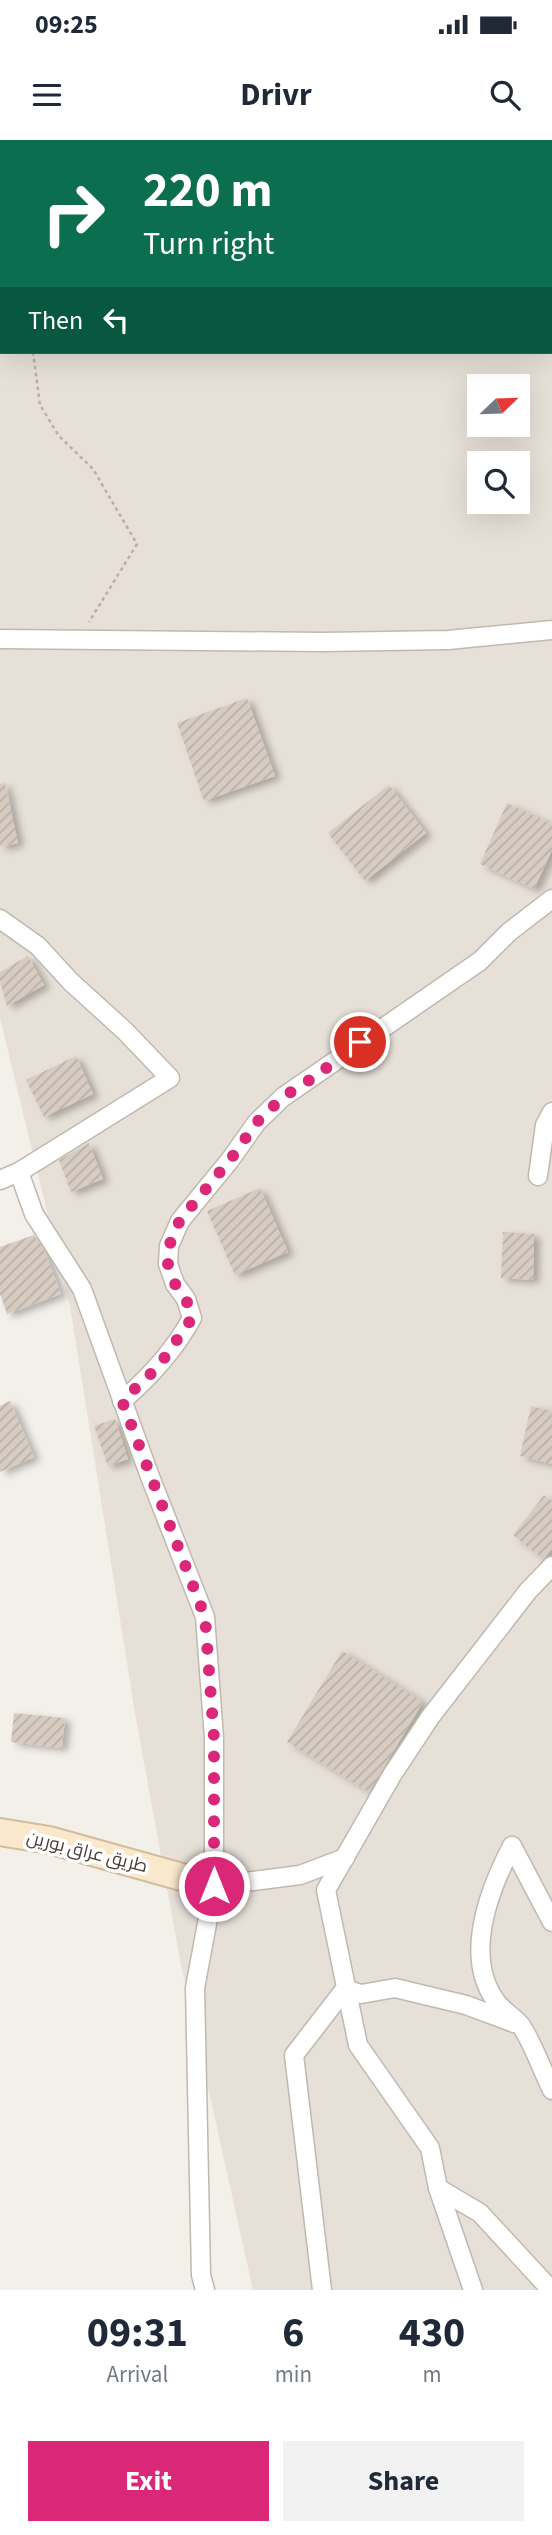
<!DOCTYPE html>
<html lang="en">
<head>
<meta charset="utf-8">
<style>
  :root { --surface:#fff; --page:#f2f2f3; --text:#1f2937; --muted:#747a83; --accent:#db2777 }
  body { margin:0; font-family:"Source Sans 3",Cairo,sans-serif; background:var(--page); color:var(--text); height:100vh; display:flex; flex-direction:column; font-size:26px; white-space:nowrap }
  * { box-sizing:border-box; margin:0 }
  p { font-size:23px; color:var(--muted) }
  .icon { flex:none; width:38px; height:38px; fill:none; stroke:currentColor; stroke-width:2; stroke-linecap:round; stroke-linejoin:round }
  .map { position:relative; height:2150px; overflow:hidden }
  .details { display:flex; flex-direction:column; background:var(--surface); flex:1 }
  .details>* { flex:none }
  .top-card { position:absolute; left:0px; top:0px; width:553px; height:214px; box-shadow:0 7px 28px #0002; background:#0b6e4f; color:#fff; overflow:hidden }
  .needle { width:46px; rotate:67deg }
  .fabs { position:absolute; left:467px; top:234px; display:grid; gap:14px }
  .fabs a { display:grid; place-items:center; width:63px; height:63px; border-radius:0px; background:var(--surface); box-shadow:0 7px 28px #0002; font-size:35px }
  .pin { position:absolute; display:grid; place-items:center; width:60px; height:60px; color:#fff; margin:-30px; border:4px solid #fff; border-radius:50%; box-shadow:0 2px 7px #0007 }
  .me { position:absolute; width:77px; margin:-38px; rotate:0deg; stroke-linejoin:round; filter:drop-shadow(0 0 5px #0008) }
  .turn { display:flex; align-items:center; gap:24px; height:147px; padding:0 28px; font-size:32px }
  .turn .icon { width:91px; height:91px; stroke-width:2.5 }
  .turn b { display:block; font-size:49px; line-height:60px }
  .then { display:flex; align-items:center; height:66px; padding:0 28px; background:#0003; gap:14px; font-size:26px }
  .eta { display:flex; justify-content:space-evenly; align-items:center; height:119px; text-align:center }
  .eta b { font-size:42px; font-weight:700; line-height:49px }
  .action { display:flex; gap:14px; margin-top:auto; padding:14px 28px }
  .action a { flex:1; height:80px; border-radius:0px; background:var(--accent); color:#fff; font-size:28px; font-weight:700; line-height:80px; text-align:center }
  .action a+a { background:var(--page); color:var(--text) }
  .status { display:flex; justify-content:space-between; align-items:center; height:49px; padding:0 35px; background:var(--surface); direction:ltr }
  .status svg { height:19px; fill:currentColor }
  header { display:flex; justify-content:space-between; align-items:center; height:91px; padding:0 28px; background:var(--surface); font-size:32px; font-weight:700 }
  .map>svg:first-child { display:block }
  .residential { fill:#e7e0d8; fill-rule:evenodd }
  .building { fill:url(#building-hatch); filter:url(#shadow) }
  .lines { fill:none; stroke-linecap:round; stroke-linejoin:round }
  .street-casing { stroke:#c1b8af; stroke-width:21 }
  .secondary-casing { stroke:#d2bc9e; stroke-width:30 }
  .path { stroke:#beae9f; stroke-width:2.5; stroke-dasharray:3.5 3.5; stroke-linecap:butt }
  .street { stroke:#fff; stroke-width:18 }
  .secondary { stroke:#fae8cc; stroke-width:26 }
  .route { stroke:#db2777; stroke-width:12; stroke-dasharray:0 21.6 }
  .labels { text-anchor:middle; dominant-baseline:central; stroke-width:7; stroke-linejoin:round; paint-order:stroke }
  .street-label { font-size:18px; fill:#463e38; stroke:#fff }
</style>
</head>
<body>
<div class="status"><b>09:25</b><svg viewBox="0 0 49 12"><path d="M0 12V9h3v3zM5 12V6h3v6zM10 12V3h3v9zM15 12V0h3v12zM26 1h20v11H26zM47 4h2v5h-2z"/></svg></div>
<header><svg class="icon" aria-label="menu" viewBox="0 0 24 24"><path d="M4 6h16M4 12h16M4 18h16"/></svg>Drivr<svg class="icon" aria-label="search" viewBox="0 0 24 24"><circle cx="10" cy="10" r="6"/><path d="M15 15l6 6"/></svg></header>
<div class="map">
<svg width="552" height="2150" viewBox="0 0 552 2150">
  <defs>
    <pattern id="building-hatch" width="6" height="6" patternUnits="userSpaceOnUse" patternTransform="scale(1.75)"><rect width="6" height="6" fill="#d7ccc2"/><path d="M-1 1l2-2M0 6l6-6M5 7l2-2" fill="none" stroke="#bab0a7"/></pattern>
    <filter id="shadow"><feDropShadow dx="6" dy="3.5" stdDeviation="3.5" flood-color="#0004"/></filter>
  </defs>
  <rect width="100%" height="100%" fill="#f3efe9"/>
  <path class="residential" d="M0,0H552V2150H253L181,1825L136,1579L70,1166L0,878ZM2,2H551V212H2ZM480,247H518V285H480ZM480,324H518V362H480Z"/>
  <g class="building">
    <polygon points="247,558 275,636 204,661 177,583"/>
    <polygon points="5,643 18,703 0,707 0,644"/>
    <polygon points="389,645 426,693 365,741 328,693"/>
    <polygon points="507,663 552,684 552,710 534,749 480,724"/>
    <polygon points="28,816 44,845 7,866 0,842 0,832"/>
    <polygon points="76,916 93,954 44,977 26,940"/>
    <polygon points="89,1003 103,1039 71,1052 59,1020"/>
    <polygon points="260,1048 288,1112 235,1135 207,1071"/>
    <polygon points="503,1092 534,1094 533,1140 501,1138"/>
    <polygon points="34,1095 45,1112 61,1154 7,1174 0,1154 0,1107"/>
    <polygon points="10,1261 34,1317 0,1332 0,1266"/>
    <polygon points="531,1266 552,1271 552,1324 520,1316"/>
    <polygon points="115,1279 128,1319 108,1326 94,1286"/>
    <polygon points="544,1355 552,1361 552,1409 543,1419 513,1395"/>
    <polygon points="342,1511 423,1562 369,1652 287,1602"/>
    <polygon points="14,1573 65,1578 62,1608 11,1602"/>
  </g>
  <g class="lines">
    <g class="street-casing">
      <g id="street">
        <polyline points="0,499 323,502 448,500 552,490"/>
        <polyline points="0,779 38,806 71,842 125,891 170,938 19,1032 0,1040"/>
        <polyline points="19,1032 34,1074 82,1149 149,1334 205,1477 214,1598 214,1746 195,1848 201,2135 205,2150"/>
        <polyline points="538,1036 545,985 552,972"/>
        <path d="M122,1261C151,1236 174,1211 192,1178L186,1159L175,1144L168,1124L169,1106L180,1081L230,1020L257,982L283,957L480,821L509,792L552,759"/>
        <path d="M512,1706C489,1750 464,1815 495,1860C502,1871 515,1877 522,1887C534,1906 542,1930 552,1950"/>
        <polyline points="512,1706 552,1782"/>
        <polyline points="214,1746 300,1735 345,1718"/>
        <polyline points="345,1849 361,1854 395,1848 466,1865 514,1883"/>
        <polyline points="438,2048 480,2073 551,2150"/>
        <polyline points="322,2150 294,1915 345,1849"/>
        <polyline points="473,2150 438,2048 430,2008 358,1905 326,1750 392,1635 431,1576 528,1451 552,1426"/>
      </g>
    </g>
    <g class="secondary-casing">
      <polyline id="secondary" points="0,1692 49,1700 214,1746"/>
    </g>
    <g class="path">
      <polyline points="0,88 2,91"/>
      <polyline points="33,212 40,265 59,296 93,329 137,404 89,482"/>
    </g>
    <use href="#street" class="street"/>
    <use href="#secondary" class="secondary"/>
  </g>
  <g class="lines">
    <polyline class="route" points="214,1746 214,1598 205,1477 122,1261 158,1227 192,1178 186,1159 175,1144 168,1124 169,1106 180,1080 230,1020 257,982 283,957 316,936 360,902"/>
  </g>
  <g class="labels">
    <g class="street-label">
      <text transform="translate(87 1712) rotate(14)">طريق عراق بورين</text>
    </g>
  </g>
</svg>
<div class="fabs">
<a><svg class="needle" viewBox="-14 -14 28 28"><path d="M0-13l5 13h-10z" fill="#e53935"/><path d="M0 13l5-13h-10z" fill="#747a83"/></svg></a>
<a><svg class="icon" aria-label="search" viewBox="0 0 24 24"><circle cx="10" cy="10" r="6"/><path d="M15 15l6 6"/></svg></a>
</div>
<div class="pin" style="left:360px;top:902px;background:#d93025"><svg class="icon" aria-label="arrive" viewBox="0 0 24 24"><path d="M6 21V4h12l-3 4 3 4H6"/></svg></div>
<svg class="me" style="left:214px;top:1746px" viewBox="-20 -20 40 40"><circle r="17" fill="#db2777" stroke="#fff" stroke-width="3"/><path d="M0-11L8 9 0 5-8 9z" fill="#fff"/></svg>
<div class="top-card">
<div class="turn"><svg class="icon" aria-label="right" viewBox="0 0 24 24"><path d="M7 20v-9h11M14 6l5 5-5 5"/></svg><div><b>220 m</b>Turn right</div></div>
<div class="then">Then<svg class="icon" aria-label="left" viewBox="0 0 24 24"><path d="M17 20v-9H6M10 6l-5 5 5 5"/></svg></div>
</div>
</div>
<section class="details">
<div class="eta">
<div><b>09:31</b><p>Arrival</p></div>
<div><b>6</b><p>min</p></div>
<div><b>430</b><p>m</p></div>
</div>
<div class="action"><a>Exit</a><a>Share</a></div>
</section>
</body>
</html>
